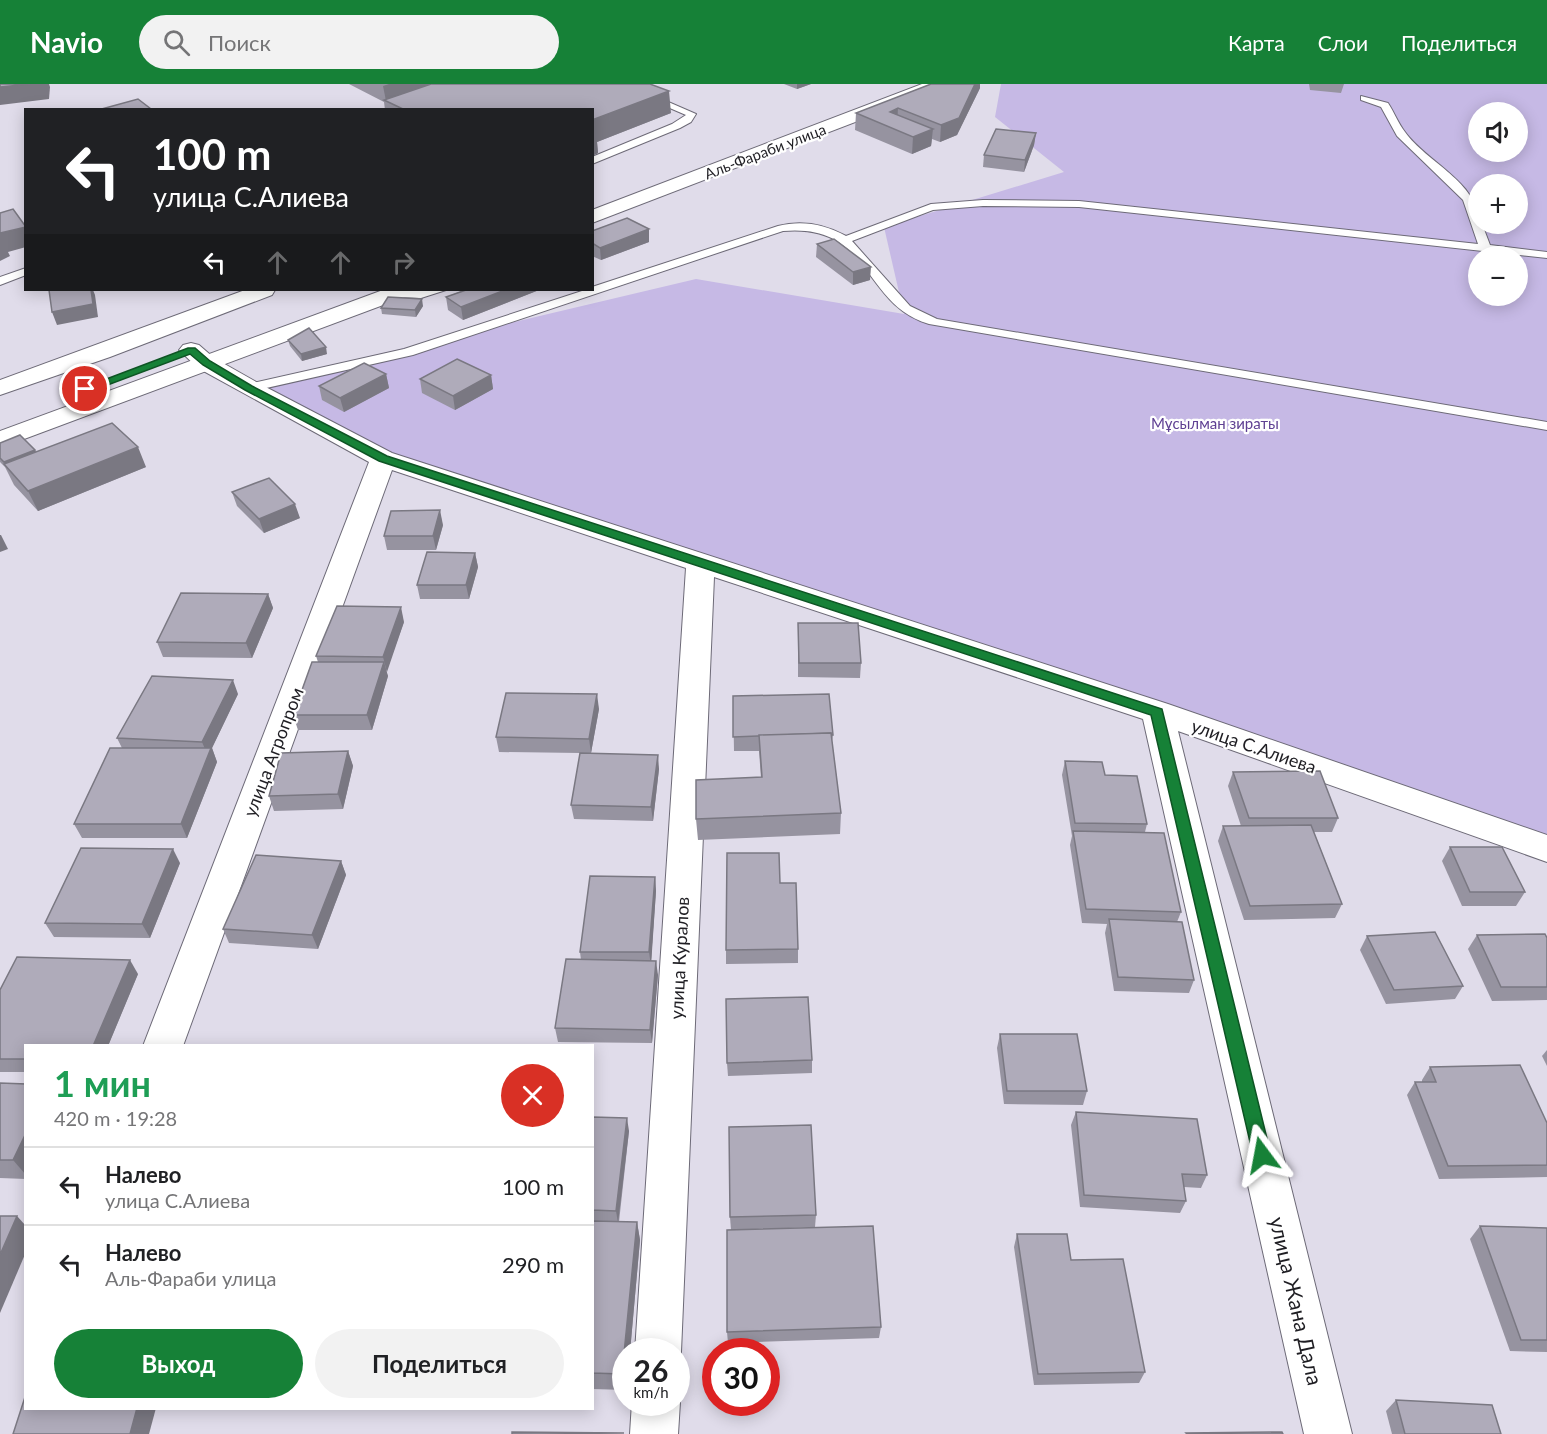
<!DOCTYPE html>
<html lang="ru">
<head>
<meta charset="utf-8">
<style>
  :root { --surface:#fff; --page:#f2f2f2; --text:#202124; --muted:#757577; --line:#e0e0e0; --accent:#168137 }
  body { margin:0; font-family:Lato,sans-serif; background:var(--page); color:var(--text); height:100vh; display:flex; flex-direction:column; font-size:22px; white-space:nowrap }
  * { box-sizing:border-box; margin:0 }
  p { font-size:20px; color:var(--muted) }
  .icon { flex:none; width:33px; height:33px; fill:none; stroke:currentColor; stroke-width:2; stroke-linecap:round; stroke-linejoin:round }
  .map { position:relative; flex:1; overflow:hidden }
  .details { position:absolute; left:24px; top:960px; width:570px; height:366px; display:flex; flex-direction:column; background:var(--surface); border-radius:0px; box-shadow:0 3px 15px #0003 }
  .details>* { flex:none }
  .hud { position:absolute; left:24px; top:24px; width:570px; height:183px; border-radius:0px; box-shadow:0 3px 15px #0003; background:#202124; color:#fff; overflow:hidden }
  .tools { position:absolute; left:1468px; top:18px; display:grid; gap:12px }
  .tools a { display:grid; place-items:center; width:60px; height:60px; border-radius:50%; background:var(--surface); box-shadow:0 3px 15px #0003; font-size:30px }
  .speed { position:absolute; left:612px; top:1254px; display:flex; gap:12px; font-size:30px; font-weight:700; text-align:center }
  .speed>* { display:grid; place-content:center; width:78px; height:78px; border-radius:50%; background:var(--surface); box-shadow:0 3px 15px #0003; line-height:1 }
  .speed small { font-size:15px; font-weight:400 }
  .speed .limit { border:9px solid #d22; background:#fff; color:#111 }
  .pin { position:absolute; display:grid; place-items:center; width:51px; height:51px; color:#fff; margin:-26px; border:3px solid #fff; border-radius:50%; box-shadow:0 2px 6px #0007 }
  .me { position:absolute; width:66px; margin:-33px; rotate:347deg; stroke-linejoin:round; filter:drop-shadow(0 0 4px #0008) }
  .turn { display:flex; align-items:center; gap:21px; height:126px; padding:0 30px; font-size:27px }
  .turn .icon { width:78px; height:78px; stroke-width:2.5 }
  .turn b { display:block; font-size:42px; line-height:51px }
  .lanes { display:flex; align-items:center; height:57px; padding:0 30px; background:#0003; justify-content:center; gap:30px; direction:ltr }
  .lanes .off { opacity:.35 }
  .round { display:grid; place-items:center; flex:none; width:63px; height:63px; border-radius:32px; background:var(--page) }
  .summary { display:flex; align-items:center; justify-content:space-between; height:102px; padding:0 30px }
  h1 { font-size:36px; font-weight:700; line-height:45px; color:#1e9e55 }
  .action { display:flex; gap:12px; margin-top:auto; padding:12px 30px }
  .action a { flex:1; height:69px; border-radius:36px; background:var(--accent); color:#fff; font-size:24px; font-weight:700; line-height:69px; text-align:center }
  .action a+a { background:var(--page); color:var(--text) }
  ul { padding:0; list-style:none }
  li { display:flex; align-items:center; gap:18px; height:78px; padding:0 30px; border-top:2px solid var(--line) }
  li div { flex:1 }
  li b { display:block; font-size:22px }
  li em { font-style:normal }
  header { display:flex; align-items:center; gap:36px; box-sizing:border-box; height:84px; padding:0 30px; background:var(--accent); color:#fff }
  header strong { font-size:28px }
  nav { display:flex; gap:33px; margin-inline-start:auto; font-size:21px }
  .search { width:420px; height:54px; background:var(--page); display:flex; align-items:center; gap:15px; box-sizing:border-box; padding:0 21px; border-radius:33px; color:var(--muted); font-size:22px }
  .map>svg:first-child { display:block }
  .green { fill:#c6b9e5; fill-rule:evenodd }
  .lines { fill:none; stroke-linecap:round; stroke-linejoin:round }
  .lane-casing { stroke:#6d6a77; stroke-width:2 }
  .street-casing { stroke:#6d6a77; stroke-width:2 }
  .primary-casing { stroke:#6d6a77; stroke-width:2 }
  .lane { fill:#fff; fill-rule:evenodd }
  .street { fill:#fff; fill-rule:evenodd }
  .primary { fill:#fff; fill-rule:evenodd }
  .wall { fill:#9693a0 }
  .shaded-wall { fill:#7a7882 }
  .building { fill:#afabba; stroke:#7a7882; stroke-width:1.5 }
  .route { fill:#168137; stroke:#0e5424; stroke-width:1.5 }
  .labels { text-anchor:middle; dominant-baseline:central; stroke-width:4.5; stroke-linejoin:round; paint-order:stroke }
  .far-street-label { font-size:15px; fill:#1f1e23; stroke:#fff }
  .far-park-label { font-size:15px; fill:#5f4093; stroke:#fff }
  .street-label { font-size:18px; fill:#1f1e23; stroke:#fff }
  .near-street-label { font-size:21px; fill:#1f1e23; stroke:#fff }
</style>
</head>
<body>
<header>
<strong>Navio</strong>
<div class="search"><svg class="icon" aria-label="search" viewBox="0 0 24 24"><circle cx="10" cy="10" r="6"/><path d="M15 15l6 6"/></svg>Поиск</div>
<nav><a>Карта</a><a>Слои</a><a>Поделиться</a></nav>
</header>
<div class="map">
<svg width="1547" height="1350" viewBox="0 0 1547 1350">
  <rect width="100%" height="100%" fill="#e0dcea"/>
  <path class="green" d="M1001,0H1547V765L383,375L236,304L696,195L904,230L884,143L1064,88L995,33ZM1479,28H1518V68H1479ZM1479,100H1518V140H1479ZM1479,172H1518V212H1479Z"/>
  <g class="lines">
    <g class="lane-casing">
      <g id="lane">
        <polygon points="614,0 627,0 696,30 691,38 680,44 592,80 592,73 672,40 686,31"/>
        <path d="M1361,12L1388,19C1394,28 1398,39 1405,48C1426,78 1479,98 1479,140H1482L1490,161L1547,168V174L1079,123L983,122L933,126L852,157L910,222L937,235L1547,338V346L929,240C861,220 873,139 783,147L413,271L249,308L242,304L249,300L404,265L585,206H592V203L778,142C802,136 824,140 846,152L931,120L983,116L1079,117L1478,160L1463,116L1397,52L1381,23L1361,16Z"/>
        <polygon points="26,184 26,191 0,201 0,193"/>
        <polygon points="388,206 446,206 421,214 392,213 388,212"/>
      </g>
    </g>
    <g class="street-casing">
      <g id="street">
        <polygon points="245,206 275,206 272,211 110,273 0,311 0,296"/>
        <polygon points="191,259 199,261 214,274 258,299 392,369 1168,620 1547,751 1547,778 1178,647 1352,1350 1304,1350 1143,635 714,493 681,1268 676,1280 676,1268 635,1268 686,484 392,386 183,962 143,962 369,378 198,284 179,266 183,261"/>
        <polygon points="676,1309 680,1318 678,1350 630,1350 632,1318 676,1318"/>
      </g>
    </g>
    <g class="primary-casing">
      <g id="primary">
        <polygon points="922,0 947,0 944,4 592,139 592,126"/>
        <polygon points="383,206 413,206 410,211 0,364 0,347"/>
      </g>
    </g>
    <use href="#lane" class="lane"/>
    <use href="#street" class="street"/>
    <use href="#primary" class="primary"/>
  </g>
  <g class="wall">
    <polygon points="349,0 650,0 671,29 597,58 598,69 592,72 592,26 385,26 384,18"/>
    <polygon points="784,0 811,0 797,5"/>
    <polygon points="931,0 980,0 980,4 957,51 940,58 932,55 931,62 912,70 855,46 856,29"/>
    <polygon points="1309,0 1344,0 1341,9 1310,6"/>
    <polygon points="1036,49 1034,61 1024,88 983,83 984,71"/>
    <polygon points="649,145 649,158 601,176 592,172 592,147"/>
    <polygon points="817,160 870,196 853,201 816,173"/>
    <polygon points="462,206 539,206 463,236 448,226 446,213 464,206"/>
    <polygon points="423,222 416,233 382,230 381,224"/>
    <polygon points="288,256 327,270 302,277 290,262"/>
    <polygon points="386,290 389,304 344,328 322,316 319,302"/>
    <polygon points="491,291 493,305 455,326 422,309 420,295"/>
    <polygon points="0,359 35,366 36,368 146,383 38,427 14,401 5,383 0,378"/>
    <polygon points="232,408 300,434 264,449 237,422"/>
    <polygon points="443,441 436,466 387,466 384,452"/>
    <polygon points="475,469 478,483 469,515 420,515 417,501"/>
    <polygon points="268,510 273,524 252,574 163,573 157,558"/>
    <polygon points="404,538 386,588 388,592 372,646 298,646 293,631 318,578 316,572"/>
    <polygon points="798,539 861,579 860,594 798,593"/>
    <polygon points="238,610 212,664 217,678 187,754 82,754 74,740 122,664 117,654"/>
    <polygon points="733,612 833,651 832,657 841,729 840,750 698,756 696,735 761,694 759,667 734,667"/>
    <polygon points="599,625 591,669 659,685 653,737 574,735 571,721 580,669 499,668 496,653"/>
    <polygon points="348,667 353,682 343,725 274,727 269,712"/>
    <polygon points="1065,677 1105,691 1147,740 1145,748 1181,828 1177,838 1194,896 1189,909 1114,907 1105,849 1107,840 1082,839 1070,761 1072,752 1062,691"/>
    <polygon points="1233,688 1338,734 1332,748 1314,748 1342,820 1335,834 1244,836 1218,757 1223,742 1241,742 1228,702"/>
    <polygon points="1450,763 1525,808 1516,822 1462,822 1442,777"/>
    <polygon points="341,777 346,791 318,865 229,859 223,845"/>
    <polygon points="180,779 150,854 54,853 45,839"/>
    <polygon points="655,793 656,807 651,877 658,891 652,959 558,958 555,944 581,876 580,868"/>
    <polygon points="780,799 798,865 798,879 726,880 726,866"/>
    <polygon points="1477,851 1547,854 1547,916 1492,917 1468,865"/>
    <polygon points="1367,852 1463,902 1455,915 1386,920 1360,866"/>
    <polygon points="138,890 108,962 26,962 26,988 0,988 0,906"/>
    <polygon points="1000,950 1087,1007 1083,1021 1004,1020 997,964"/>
    <polygon points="1547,966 1547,982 1542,972"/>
    <polygon points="812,976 812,989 728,992 727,979"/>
    <polygon points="1430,983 1547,1039 1547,1093 1439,1095 1407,1011 1415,998 1422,998 1422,996"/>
    <polygon points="0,999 26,1000 26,1095 0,1094"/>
    <polygon points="1076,1028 1207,1091 1201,1104 1184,1103 1186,1117 1180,1129 1080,1123 1071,1041"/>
    <polygon points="592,1033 629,1047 619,1138 637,1138 640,1156 630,1268 626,1268 626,1306 592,1305"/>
    <polygon points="816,1131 815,1143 731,1146 730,1133"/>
    <polygon points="1480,1142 1547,1144 1547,1268 1510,1267 1470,1155"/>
    <polygon points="1017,1150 1071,1176 1145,1288 1139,1299 1034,1301 1014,1163"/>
    <polygon points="881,1243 879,1254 728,1259 727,1248"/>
    <polygon points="1396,1316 1501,1350 1392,1350 1386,1327"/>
  </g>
  <g class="shaded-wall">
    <polygon points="30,0 49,0 50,3 49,15 0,21 0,3"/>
    <polygon points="389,0 447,0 386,17 383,2"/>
    <polygon points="797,0 811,0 797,5"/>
    <polygon points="975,0 980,0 980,4 957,51 940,58 941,41"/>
    <polygon points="669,7 671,29 597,58 598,69 592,72 592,36"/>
    <polygon points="898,24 897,42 890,28"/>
    <polygon points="933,45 931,62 912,70 913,53"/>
    <polygon points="1036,49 1034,61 1024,88 1025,76"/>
    <polygon points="26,143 26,163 8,168 10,172 0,177 0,149"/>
    <polygon points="649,145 649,158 601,176 600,164"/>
    <polygon points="871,183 870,196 853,201 853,188"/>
    <polygon points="91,206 93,206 95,211 98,233 57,241 52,228"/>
    <polygon points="505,206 539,206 463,236 461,223"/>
    <polygon points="422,215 423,222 416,233 415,226"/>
    <polygon points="326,263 327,270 302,277 301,270"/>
    <polygon points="386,290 389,304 344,328 340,314"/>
    <polygon points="491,291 493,305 455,326 453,312"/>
    <polygon points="138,363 146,383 38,427 28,407"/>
    <polygon points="35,366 38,373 6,383 4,378"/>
    <polygon points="295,420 300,434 264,449 259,435"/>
    <polygon points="440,426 443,441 436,466 433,452"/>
    <polygon points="0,451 1,451 8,465 0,468"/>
    <polygon points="475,469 478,483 469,515 466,501"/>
    <polygon points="268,510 273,524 252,574 246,559"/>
    <polygon points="401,523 404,538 387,588 383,573"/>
    <polygon points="384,578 388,592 372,646 367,631"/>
    <polygon points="233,596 238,610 212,664 217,678 187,754 181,740 208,672 202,658"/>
    <polygon points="597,610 599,625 591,669 589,655"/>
    <polygon points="348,667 353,682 343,725 338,710"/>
    <polygon points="658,671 659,685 653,737 651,723"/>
    <polygon points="173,765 180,779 150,854 142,840"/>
    <polygon points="341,777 346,791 318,865 312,851"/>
    <polygon points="655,793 656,807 651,882 649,868"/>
    <polygon points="130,876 138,890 108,962 93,962"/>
    <polygon points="656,877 658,891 652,959 650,946"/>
    <polygon points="627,1034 629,1047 618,1139 616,1127"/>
    <polygon points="26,1049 26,1091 13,1076"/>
    <polygon points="17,1132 26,1142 26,1168 0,1229 0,1171"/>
    <polygon points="637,1138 640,1156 630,1268 626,1268 626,1304 622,1290"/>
    <polygon points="137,1324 156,1324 149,1350 130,1350"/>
  </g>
  <g class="building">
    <polygon points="0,0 30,0 0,3"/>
    <polygon points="431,0 650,0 669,7 592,36 592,26 405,26 384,16"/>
    <polygon points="931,0 975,0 959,34 941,41 898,24 890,28 933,45 913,53 856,29"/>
    <polygon points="138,15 151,25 148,26 98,26"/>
    <polygon points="996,45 1036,49 1025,76 984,71"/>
    <polygon points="13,125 26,143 0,149 0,129"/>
    <polygon points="627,134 649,145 600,164 592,159 592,147"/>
    <polygon points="834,155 871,183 853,188 817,160"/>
    <polygon points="49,206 91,206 93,220 52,228"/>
    <polygon points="466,206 505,206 461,223 446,213"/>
    <polygon points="388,213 422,215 415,226 381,224"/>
    <polygon points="309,244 326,263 301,270 288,256"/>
    <polygon points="457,275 491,291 453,312 420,295"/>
    <polygon points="364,279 386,290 340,314 319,302"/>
    <polygon points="112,339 138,363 28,407 4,380"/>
    <polygon points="20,351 35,366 4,378 0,374 0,359"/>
    <polygon points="269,394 295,420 259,435 232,408"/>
    <polygon points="440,426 433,452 384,452 391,427"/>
    <polygon points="427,468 475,469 466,501 417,501"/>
    <polygon points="181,509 268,510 246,559 157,558"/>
    <polygon points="337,522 401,523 383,573 316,572"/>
    <polygon points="798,539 858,539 861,579 799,579"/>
    <polygon points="312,578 384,578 367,631 293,631"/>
    <polygon points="152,592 233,596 202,658 117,654"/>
    <polygon points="506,609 597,610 589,655 496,653"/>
    <polygon points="829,610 833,651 832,651 831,649 733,653 733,612"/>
    <polygon points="831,649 841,729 696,735 696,696 762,693 759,651"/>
    <polygon points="110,664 211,664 181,740 74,740"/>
    <polygon points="348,667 338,710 269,712 281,669"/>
    <polygon points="580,669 658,671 651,723 571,721"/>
    <polygon points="1065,677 1102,678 1105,691 1137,692 1147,740 1075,739"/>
    <polygon points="1320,687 1338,734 1249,734 1233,688"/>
    <polygon points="1311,741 1342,820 1250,822 1223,742"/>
    <polygon points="1073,747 1164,749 1181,828 1086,825"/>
    <polygon points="1450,763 1502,763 1525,808 1470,808"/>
    <polygon points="81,764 173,765 142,840 45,839"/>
    <polygon points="727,769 779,769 780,799 796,799 798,865 726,866"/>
    <polygon points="256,771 341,777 312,851 223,845"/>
    <polygon points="590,792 655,793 649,868 580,868"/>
    <polygon points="1109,835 1182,838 1194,896 1118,893"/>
    <polygon points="1435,848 1463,902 1394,906 1367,852"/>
    <polygon points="1545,850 1547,854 1547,903 1501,903 1477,851"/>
    <polygon points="17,873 130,876 93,962 26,962 26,975 0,975 0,906"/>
    <polygon points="566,875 656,877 650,946 555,944"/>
    <polygon points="808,913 812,976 727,979 726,915"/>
    <polygon points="1000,950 1077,950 1087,1007 1007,1007"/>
    <polygon points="1520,981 1547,1039 1547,1081 1448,1082 1415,998 1436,998 1430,983"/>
    <polygon points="0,999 26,1000 26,1049 13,1076 0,1076"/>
    <polygon points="1076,1028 1197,1035 1207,1091 1182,1090 1186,1117 1084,1111"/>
    <polygon points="592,1033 627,1034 616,1127 592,1126"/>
    <polygon points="811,1041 816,1131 730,1133 729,1043"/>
    <polygon points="0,1132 17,1132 0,1171"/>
    <polygon points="592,1137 637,1138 622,1290 592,1289"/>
    <polygon points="873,1142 881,1243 727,1248 727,1146"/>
    <polygon points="1480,1142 1547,1144 1547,1256 1521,1256"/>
    <polygon points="1017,1150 1067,1150 1071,1176 1123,1175 1145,1288 1038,1290"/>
    <polygon points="26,1310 26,1324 137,1324 130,1350 13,1350"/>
    <polygon points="1396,1316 1492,1321 1501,1350 1405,1350"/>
    <polygon points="512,1348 624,1349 512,1350"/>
    <polygon points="1282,1348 1283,1350 1187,1350 1186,1349"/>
  </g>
  <polygon class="route" points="188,264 195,264 210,277 252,302 387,372 1162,625 1271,1071 1268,1076 1262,1079 1256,1076 1253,1071 1151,631 379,377 245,306 203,281 190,270 89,308 80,305"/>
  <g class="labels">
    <g class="far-street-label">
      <text transform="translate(765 67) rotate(-21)">Аль-Фараби улица</text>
    </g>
    <g class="far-park-label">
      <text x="1215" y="339">Мұсылман зираты</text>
    </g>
    <g class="street-label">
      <text transform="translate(1254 662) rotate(19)">улица С.Алиева</text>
      <text transform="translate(273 668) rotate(-69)">улица Агропром</text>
      <text transform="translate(679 874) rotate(-87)">улица Куралов</text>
    </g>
    <g class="near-street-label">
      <text transform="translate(1297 1217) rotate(77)">улица Жана Дала</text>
    </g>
  </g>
</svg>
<div class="tools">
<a><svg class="icon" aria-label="sound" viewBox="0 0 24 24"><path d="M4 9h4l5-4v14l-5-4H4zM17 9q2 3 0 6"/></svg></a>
<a>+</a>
<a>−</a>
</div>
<div class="speed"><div>26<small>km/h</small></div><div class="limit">30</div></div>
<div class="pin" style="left:85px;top:305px;background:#d93025"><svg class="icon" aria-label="arrive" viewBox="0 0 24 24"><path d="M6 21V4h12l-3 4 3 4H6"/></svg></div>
<svg class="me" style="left:1262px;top:1071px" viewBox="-20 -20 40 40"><path d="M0-17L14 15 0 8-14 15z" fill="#168137" stroke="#fff" stroke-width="4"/></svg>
<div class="hud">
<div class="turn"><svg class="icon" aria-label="left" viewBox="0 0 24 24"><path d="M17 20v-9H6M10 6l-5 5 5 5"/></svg><div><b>100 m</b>улица С.Алиева</div></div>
<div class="lanes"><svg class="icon" aria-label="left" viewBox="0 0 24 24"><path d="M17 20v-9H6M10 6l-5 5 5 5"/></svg><svg class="icon off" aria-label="ahead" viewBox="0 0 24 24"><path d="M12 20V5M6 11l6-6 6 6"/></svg><svg class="icon off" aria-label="ahead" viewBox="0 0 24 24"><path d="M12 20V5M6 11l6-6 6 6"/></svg><svg class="icon off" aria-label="right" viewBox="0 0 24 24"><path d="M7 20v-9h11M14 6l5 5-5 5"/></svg></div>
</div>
<section class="details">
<div class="summary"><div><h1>1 мин</h1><p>420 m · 19:28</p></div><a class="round" style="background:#d93025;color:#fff"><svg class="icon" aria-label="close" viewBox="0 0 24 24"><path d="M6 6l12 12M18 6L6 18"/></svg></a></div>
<ul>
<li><svg class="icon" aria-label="left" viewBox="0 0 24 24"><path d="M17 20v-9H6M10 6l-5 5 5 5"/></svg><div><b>Налево</b><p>улица С.Алиева</p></div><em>100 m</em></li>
<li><svg class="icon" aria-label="left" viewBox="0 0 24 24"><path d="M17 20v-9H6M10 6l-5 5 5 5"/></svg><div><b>Налево</b><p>Аль-Фараби улица</p></div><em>290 m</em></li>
</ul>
<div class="action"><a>Выход</a><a>Поделиться</a></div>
</section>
</div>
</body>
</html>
